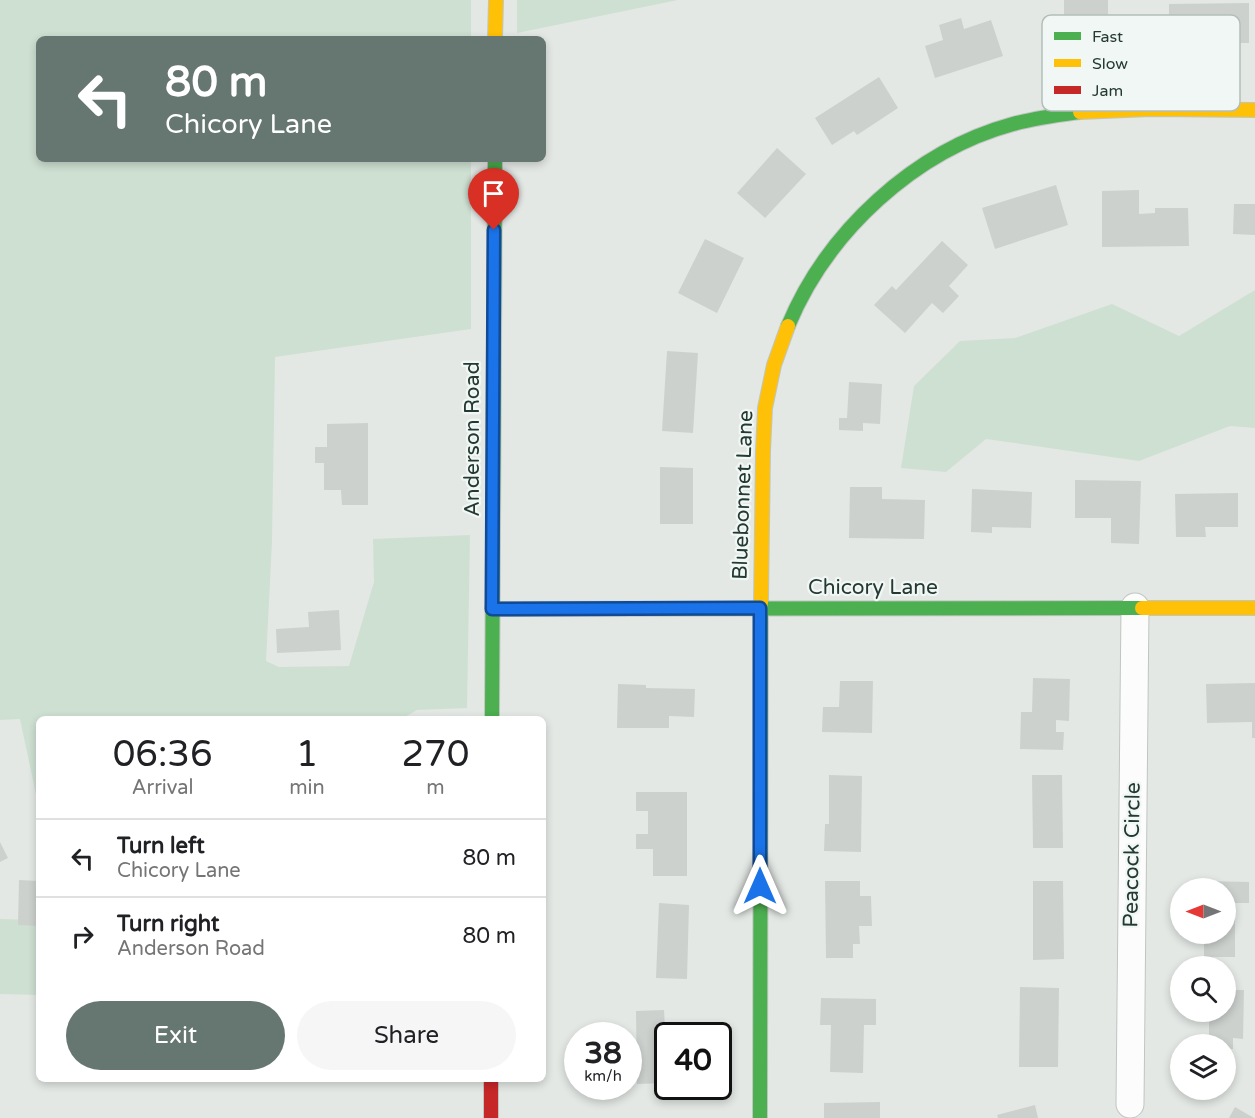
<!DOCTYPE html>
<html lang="en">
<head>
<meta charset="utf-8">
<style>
  :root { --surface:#fff; --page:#f6f6f6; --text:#202124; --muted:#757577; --line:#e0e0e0; --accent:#667670 }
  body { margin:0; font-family:"Varela Round",sans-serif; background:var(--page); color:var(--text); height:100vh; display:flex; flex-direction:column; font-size:22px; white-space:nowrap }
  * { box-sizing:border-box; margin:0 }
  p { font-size:20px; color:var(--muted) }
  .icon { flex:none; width:33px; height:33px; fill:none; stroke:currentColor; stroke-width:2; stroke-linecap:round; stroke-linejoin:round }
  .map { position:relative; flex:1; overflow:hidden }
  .drawer { position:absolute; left:36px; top:716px; width:510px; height:366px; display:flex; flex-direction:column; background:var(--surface); border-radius:9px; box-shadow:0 3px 9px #0003 }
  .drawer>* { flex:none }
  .banner { position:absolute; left:36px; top:36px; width:510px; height:126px; border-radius:9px; box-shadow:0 3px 9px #0003; background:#667670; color:#fff; overflow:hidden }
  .needle { width:39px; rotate:270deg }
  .buttons { position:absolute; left:1170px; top:878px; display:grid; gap:12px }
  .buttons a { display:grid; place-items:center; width:66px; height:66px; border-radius:50%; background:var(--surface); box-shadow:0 3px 9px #0003; font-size:30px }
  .speed { position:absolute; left:564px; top:1022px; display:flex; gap:12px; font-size:30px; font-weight:700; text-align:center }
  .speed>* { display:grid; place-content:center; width:78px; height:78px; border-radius:50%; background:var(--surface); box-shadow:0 3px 9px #0003; line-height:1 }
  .speed small { font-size:15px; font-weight:400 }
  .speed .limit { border:3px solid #111; border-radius:9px; background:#fff; color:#111 }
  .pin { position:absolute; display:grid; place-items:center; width:51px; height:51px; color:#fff; margin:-62px -26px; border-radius:50% 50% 50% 0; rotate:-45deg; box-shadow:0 0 6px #0007 }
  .pin .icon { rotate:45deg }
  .me { position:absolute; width:66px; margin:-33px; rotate:0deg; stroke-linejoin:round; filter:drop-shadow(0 0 4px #0008) }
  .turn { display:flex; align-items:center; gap:21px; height:126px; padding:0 30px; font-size:27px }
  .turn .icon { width:78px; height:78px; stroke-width:2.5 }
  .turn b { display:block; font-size:42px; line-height:51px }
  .eta { display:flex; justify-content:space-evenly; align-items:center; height:102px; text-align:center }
  .eta b { font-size:36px; font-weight:600; line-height:42px }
  .cta { display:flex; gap:12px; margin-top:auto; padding:12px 30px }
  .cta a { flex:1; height:69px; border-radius:36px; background:var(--accent); color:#fff; font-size:24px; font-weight:600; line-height:69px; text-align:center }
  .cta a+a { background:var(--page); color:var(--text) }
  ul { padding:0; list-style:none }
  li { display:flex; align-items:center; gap:18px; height:78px; padding:0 30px; border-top:2px solid var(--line) }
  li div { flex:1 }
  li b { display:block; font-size:22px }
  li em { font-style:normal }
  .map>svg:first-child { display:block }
  .green { fill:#cee0d2 }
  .building { fill:#ccd1ce }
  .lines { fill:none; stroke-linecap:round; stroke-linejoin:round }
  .street-casing { stroke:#c0c5c2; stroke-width:29 }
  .fast-casing { stroke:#c0c6c2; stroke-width:16 }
  .slow-casing { stroke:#c0c6c2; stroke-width:16 }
  .jam-casing { stroke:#c0c6c2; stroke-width:16 }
  .street { stroke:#fbfcfb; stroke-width:27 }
  .fast { stroke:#4caf50; stroke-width:14 }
  .slow { stroke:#ffc107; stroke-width:14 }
  .jam { stroke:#c62828; stroke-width:14 }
  .route-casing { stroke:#114b97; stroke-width:15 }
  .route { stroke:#1a73e8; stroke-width:10 }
  .labels { text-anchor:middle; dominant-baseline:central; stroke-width:4.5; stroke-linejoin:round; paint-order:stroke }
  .street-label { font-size:21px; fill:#233931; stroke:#f1f7f4 }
  .key { fill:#f1f7f4; stroke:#b3beba; stroke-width:1.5 }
  .key-label { font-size:16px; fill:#233931 }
</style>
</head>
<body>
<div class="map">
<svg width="1255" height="1118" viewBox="0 0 1255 1118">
  <rect width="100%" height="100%" fill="#e3e8e5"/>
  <g class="green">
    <polygon points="0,0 471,0 471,39 39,39 39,159 471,159 471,329 275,357 272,542 266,661 279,667 349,666 374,582 373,539 470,535 467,708 417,710 403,718 39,718 39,809 20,719 0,720"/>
    <polygon points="517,0 678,0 517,33"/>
    <polygon points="1255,290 1255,428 1230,426 1139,461 986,439 946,472 901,468 914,386 960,341 1015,338 1112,304 1179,336"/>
    <polygon points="0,919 39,920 39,995 0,994"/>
  </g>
  <g class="building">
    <polygon points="1064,0 1108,0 1108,21 1129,21 1129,47 1103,47 1102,29 1064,29"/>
    <polygon points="1249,3 1249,43 1219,43 1219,36 1197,36 1197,44 1169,45 1169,4"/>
    <polygon points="961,18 964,29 991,20 1003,56 935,78 925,46 943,40 939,25"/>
    <polygon points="879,77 898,108 857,135 854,131 832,145 815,118"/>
    <polygon points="777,148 806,174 765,218 737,193"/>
    <polygon points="1056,185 1068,225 995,249 982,208"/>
    <polygon points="1139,190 1139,214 1155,213 1155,208 1188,208 1189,246 1102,247 1102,191"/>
    <polygon points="1234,204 1255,204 1255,235 1233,234"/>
    <polygon points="705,239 744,258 717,313 678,293"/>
    <polygon points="942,241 968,265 949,286 959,296 943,313 932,303 905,333 874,305 892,286 896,290"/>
    <polygon points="667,351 698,353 693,433 662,431"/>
    <polygon points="849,382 882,384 880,424 863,423 863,431 839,430 839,418 847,418"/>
    <polygon points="368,423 368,505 342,505 341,490 324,490 324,463 315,463 315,447 327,447 327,424"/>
    <polygon points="660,467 693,468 693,524 660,524"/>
    <polygon points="1075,480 1141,481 1139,544 1111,543 1111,518 1075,518"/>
    <polygon points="850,487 882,487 882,499 925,500 924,539 849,538"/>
    <polygon points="972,489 1032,492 1031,528 992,527 992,533 971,532"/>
    <polygon points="1238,493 1238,527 1205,527 1206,537 1176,537 1175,494"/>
    <polygon points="339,610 341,650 277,653 276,629 309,627 308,612"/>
    <polygon points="1033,678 1070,679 1069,721 1056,720 1056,732 1064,732 1063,750 1020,749 1021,712 1032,712"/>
    <polygon points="840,681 873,681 872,733 822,732 823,707 839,707"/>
    <polygon points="1255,683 1255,738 1252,738 1252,722 1207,723 1206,684"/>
    <polygon points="618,684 646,685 646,688 695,689 694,717 669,716 669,728 617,728"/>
    <polygon points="829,775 862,776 861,852 824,851 825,824 829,824"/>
    <polygon points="1032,775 1062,775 1063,848 1033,848"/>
    <polygon points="636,792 687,792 687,876 653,876 653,849 636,849 636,834 648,834 648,811 636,811"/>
    <polygon points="0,842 8,858 0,862"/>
    <polygon points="19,880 39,881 39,926 18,925"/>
    <polygon points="825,881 860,881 860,896 871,896 872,926 859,926 860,944 853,944 853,958 826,958"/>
    <polygon points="1033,881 1063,881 1064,959 1033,960"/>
    <polygon points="1204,881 1249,882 1249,903 1235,903 1235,957 1204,957 1204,933 1226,933 1226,888 1204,888"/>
    <polygon points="659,903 689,905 687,979 656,978"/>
    <polygon points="1020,987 1059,988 1058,1067 1019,1067"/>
    <polygon points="1226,990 1244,990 1243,1039 1233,1038 1233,1049 1226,1049 1226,1044 1209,1044 1209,1011 1226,1011"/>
    <polygon points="821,998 876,999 876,1025 864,1025 863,1073 830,1072 831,1025 820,1025"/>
    <polygon points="664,1010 668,1083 637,1084 636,1011"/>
    <polygon points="880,1102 880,1118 824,1118 824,1103"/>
    <polygon points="1035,1105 1038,1118 998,1118 997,1115"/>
    <polygon points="1235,1107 1254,1118 1229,1118"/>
  </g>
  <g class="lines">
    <g class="street-casing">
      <polyline id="street" points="1130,1104 1135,607"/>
    </g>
    <g class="fast-casing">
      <g id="fast">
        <path d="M788,326C827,232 914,151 1013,124C1035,118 1058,115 1080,112"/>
        <polyline points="492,609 1142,608"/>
        <polyline points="492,718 495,159"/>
        <polyline points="760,1118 761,603"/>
      </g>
    </g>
    <g class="slow-casing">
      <g id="slow">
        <polyline points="495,39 496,0"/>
        <polyline points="1080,112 1151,109 1255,110"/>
        <polyline points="761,603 763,451 765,408 774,365 788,326"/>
        <polyline points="1142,608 1255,608"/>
      </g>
    </g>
    <g class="jam-casing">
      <polyline id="jam" points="491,1078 491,1118"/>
    </g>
    <use href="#street" class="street"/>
    <use href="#fast" class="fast"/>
    <use href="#slow" class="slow"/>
    <use href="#jam" class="jam"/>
  </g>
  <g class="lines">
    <g class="route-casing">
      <polyline id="route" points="494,230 492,609 760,608 760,886"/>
    </g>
    <use href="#route" class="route"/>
  </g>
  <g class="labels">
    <g class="street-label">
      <text transform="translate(472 439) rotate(-90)">Anderson Road</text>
      <text transform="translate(743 495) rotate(-88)">Bluebonnet Lane</text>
      <text x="873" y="587">Chicory Lane</text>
      <text transform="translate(1132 855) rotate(-89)">Peacock Circle</text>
    </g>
  </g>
  <rect x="1042" y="15" width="198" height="96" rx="9" class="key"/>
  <rect x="1054" y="32" width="27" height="8" fill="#4caf50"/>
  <rect x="1054" y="59" width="27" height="8" fill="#ffc107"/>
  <rect x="1054" y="86" width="27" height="8" fill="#c62828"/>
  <g class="key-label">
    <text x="1092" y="42">Fast</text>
    <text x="1092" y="69">Slow</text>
    <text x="1092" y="96">Jam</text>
  </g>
</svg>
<div class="buttons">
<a><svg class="needle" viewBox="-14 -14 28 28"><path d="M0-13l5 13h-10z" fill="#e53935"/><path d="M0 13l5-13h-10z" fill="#757577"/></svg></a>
<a><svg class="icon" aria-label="search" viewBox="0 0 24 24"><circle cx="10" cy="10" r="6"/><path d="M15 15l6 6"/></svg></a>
<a><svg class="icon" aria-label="layers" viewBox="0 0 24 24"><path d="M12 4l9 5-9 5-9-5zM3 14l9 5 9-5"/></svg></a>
</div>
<div class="speed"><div>38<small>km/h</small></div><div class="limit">40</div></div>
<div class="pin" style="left:494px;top:230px;background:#d93025"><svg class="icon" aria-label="arrive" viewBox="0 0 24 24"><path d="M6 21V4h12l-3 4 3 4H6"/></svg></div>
<svg class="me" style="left:760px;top:886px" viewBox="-20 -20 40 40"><path d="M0-17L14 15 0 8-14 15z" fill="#1a73e8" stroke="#fff" stroke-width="4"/></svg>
<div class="banner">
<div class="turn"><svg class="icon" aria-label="left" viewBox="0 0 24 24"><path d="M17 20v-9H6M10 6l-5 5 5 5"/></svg><div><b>80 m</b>Chicory Lane</div></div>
</div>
<section class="drawer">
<div class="eta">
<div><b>06:36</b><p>Arrival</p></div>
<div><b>1</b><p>min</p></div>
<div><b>270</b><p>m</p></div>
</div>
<ul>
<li><svg class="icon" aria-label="left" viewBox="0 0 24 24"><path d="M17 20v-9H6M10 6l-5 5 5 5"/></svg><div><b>Turn left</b><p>Chicory Lane</p></div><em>80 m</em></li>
<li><svg class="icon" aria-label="right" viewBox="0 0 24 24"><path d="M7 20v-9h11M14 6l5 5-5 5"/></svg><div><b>Turn right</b><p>Anderson Road</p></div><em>80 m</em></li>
</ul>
<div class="cta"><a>Exit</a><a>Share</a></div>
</section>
</div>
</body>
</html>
